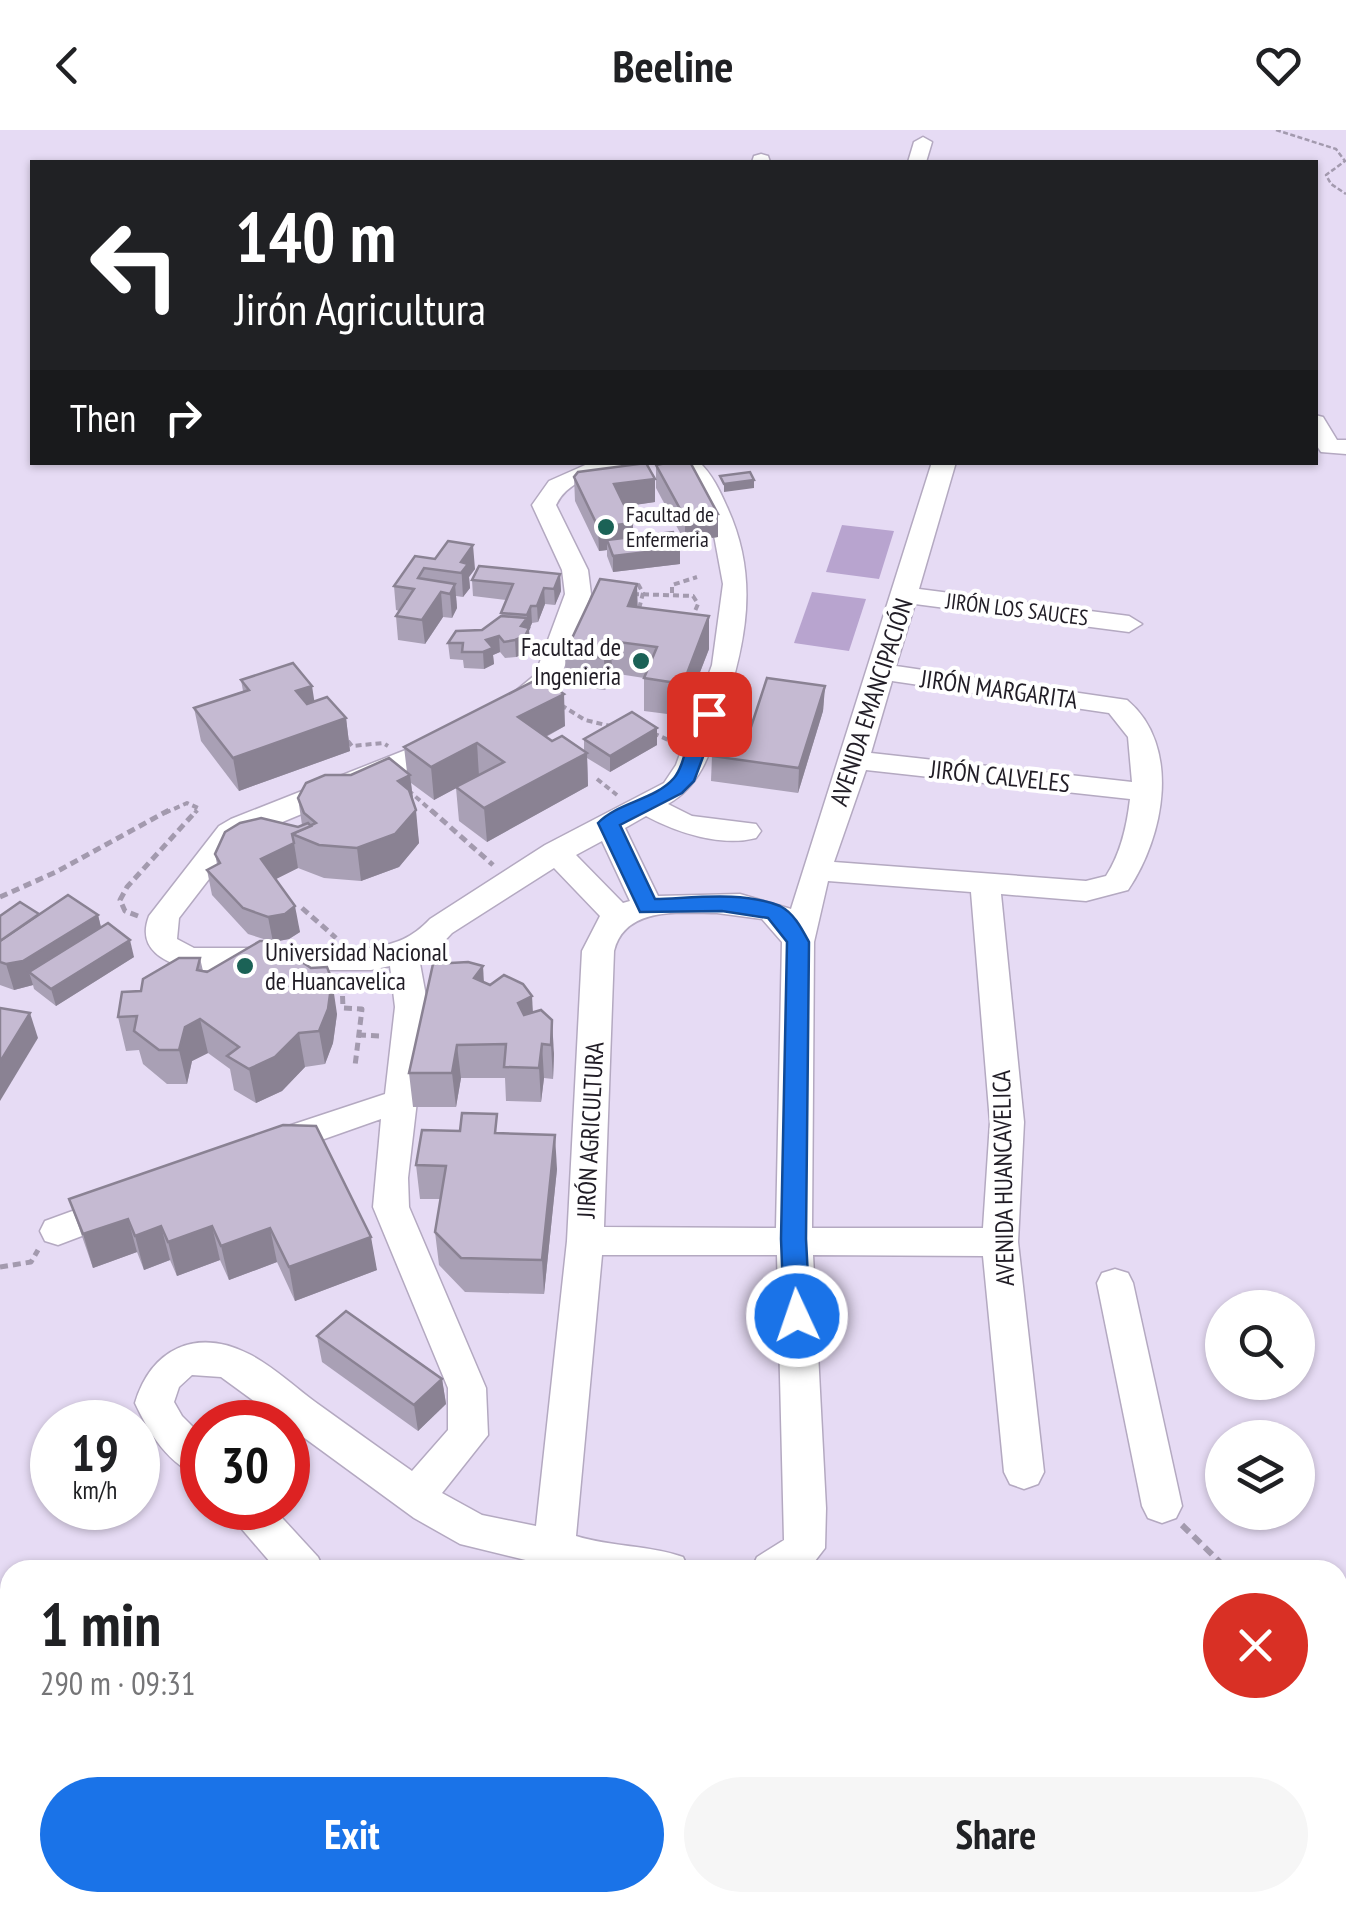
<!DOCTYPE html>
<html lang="en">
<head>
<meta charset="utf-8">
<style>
  :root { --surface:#fff; --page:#f6f6f6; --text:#202124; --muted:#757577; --accent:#1a73e8 }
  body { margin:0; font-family:"PT Sans Narrow",sans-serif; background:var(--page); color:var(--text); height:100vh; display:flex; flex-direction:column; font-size:38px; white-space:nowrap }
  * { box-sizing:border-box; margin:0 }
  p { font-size:32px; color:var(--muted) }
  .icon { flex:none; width:55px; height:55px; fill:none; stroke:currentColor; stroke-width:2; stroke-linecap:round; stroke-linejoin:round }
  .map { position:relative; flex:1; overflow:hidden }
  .panel { position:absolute; left:0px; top:1430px; width:1348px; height:352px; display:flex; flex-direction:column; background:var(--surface); border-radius:30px 30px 0 0; box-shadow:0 2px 8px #0004 }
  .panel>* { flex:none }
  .banner { position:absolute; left:30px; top:30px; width:1288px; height:305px; border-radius:0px; box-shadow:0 2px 8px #0004; background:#202124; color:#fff; overflow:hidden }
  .controls { position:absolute; left:1205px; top:1160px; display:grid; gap:20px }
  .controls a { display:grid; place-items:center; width:110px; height:110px; border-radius:50%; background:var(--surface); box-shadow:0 2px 8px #0004; font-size:50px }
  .speed { position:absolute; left:30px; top:1270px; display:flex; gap:20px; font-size:50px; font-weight:700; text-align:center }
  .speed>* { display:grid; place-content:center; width:130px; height:130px; border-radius:50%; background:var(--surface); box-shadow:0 2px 8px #0004; line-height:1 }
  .speed small { font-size:25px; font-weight:400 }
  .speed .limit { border:15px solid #d22; background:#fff; color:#111 }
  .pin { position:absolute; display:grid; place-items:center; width:85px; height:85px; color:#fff; margin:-42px; border-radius:20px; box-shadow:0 5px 15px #0006 }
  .me { position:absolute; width:110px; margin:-55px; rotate:357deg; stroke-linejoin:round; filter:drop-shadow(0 0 8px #0008) }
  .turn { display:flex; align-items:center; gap:35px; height:210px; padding:0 40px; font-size:45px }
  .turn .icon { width:130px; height:130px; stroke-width:2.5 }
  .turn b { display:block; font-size:70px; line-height:85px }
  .then { display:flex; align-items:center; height:95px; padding:0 40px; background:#0003; gap:20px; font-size:38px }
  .round { display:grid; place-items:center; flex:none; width:105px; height:105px; border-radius:52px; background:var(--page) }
  .summary { display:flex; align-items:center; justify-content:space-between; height:170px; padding:0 40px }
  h1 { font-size:60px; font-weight:700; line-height:75px }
  .primary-button { display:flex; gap:20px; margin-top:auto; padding:20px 40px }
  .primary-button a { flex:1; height:115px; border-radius:60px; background:var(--accent); color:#fff; font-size:40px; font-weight:700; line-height:115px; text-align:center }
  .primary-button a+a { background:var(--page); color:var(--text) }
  header { display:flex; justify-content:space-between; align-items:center; height:130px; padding:0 40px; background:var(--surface); font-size:45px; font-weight:700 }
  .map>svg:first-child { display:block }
  .green { fill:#b8a4cf }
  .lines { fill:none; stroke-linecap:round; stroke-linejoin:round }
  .minor-casing { stroke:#b4a9c1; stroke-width:3 }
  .path-far3 { stroke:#a39aae; stroke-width:2.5; stroke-dasharray:5 2.5; stroke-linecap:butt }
  .path-far2 { stroke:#a39aae; stroke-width:4; stroke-dasharray:6 4; stroke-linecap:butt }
  .path-far1 { stroke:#a39aae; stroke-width:5; stroke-dasharray:8 5; stroke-linecap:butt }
  .path { stroke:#a39aae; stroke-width:6; stroke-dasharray:10 6; stroke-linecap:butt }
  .minor { fill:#fff; fill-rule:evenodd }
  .wall { fill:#a9a0b5 }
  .shaded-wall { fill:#8a8293 }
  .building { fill:#c5bad2; stroke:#8a8293; stroke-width:2.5 }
  .route { fill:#1a73e8; stroke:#114b97; stroke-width:2.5 }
  .poi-dot { fill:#1b6256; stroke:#fff; stroke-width:4 }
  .labels { text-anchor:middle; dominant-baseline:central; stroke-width:8; stroke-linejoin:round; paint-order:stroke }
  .far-poi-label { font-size:22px; fill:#211d26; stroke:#fff; text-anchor:start }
  .far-street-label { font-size:22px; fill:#211d26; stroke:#fff }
  .poi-label { font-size:25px; fill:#211d26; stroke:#fff; text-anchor:end }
  .street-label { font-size:25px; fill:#211d26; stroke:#fff }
</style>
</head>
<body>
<header><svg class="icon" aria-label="back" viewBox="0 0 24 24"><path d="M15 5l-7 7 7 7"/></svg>Beeline<svg class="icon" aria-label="heart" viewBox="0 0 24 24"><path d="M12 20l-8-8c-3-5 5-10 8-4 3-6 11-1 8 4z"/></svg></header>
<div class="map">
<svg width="1346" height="1782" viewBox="0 0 1346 1782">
  <rect width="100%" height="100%" fill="#e6dbf4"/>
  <g class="green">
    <polygon points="842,395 894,401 879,449 826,442"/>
    <polygon points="812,462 866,469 849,521 794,513"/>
  </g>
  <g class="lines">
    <g class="minor-casing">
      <g id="minor">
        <polygon points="923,7 932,12 926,32 908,32 914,12"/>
        <polygon points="761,24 768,26 770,32 752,32 754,26"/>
        <polygon points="1315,285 1323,287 1337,310 1346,310 1346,324 1321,322 1315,313"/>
        <path d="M592,332H639L636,337C608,344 570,345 556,375L588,440L591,464L560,549L521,585H501L497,579L501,573L535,545L565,464L562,440L532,375L549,351Z"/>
        <path d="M669,332H699C712,344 720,361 727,377C760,448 746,514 722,586C711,620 702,655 668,674L692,686L756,694L761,701L756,708C721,717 678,703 646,686L625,698L658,766L740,764L791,779L932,332H956L919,459L1129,486L1142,494L1129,502L915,474L896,536L1127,570C1182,616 1164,707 1128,760L1086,771L1001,764L1024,992L1018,1112L1044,1342L1038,1354L1024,1359L1010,1354L1004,1342L983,1126L813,1125L826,1378L825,1418L808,1440H751L757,1427L784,1410L777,1125H602L576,1406C611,1417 649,1415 683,1427L689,1440H567L460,1414L414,1388L221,1247L192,1245L179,1257L174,1272L182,1286L202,1306V1347C169,1336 149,1303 135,1273C151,1219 196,1197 249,1224C273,1236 296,1258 318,1274C349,1296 380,1319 412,1341L448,1300V1258L373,1077L381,989L276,1026L264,1022L259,1013L264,1004L385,964L395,877L390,836L371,840H194C165,833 136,820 149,786L219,696L231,689L436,608L446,606L460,614L456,620L239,710L179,788L177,809L194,818H371C396,814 412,808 430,789L545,715L664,653L676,635L712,535L723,454L713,400L701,372L689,348ZM892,551L1109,583L1128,607L1132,652L871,623ZM866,640L1130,669C1127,695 1121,723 1106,746L1086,751L834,732ZM602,711L630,771L623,773L576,725ZM554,738L600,786L582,821L567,1111L536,1396L482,1385L442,1363L488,1305L486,1258L409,1077L408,1048L428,877L419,828L437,819L452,803ZM828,751L971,762L990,992L983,1098H812L814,812ZM717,783L762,789L782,812L776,1098L604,1097L614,821C625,776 680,783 717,783Z"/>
        <polygon points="119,1064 132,1067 137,1077 132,1087 58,1115 45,1111 40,1101 45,1091"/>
        <polygon points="1115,1139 1128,1143 1133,1153 1182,1376 1176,1388 1162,1393 1148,1388 1142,1376 1097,1153 1102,1143"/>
        <polygon points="228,1378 273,1378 318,1427 324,1440 277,1440 234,1390"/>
        <polygon points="545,1772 603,1772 606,1782 549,1782"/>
      </g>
    </g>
    <polyline class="path-far3" points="1276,0 1336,19 1345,31 1326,45 1331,54 1346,64"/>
    <g class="path-far2">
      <polyline points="638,454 643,463 639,479"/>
      <polyline points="672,463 672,455 697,447"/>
      <polyline points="633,464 693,466 698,474 692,488"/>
      <polyline points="561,575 585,590 610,596"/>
      <polyline points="653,603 675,613"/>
      <polyline points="348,611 352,616 383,613 388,616"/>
      <polyline points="597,649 617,665"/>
      <polyline points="408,660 434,683"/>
      <polyline points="165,683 187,673 198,678 195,683"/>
    </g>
    <g class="path-far1">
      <polyline points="431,680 493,735"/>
      <polyline points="0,767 56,742 169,680"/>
      <polyline points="302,778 336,808"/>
      <polyline points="138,786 125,781 120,770 127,757 197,680"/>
      <polyline points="342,853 343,878 362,879 355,936"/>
      <polyline points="358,905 380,906"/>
      <polyline points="0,1137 31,1132 38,1120"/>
    </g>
    <g class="path">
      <polyline points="1182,1395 1228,1440"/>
      <polyline points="1338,1555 1346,1580"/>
    </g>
    <use href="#minor" class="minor"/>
  </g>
  <g class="wall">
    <polygon points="656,335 718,407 685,412 656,358"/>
    <polygon points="574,347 655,349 655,372 625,376 633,406 680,434 613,442 607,426 607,420 599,421 575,371"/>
    <polygon points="415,426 475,439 469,447 470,458 463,467 456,466 457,478 452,488 443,487 425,514 398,510 396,486 399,481 396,480 394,456"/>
    <polygon points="560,444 561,461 555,475 545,474 538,492 532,493 529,500 530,514 526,523 516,527 505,528 500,522 493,525 494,534 484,539 464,538 463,530 450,529 448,513 482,500 501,486 506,470 473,466 472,450"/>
    <polygon points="638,477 709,486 709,519 683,586 644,581 644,548 612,543 605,560 566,555 565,523"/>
    <polygon points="241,550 314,572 346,588 350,621 239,661 201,611 194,578 243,561"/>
    <polygon points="825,556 823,581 798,663 711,651 712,626 750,600"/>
    <polygon points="565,596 546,607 552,611 584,621 584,609 657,615 610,642 587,628 588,656 487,712 459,691 456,658 434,670 411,653 419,713 399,737 361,751 324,748 298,738 276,749 300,802 289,809 273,812 248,804 212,765 207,740 217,734 215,724 302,695 298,668 351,645 407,642 404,617"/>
    <polygon points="39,784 98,785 101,797 134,827 56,876 34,859 33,855 14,860 0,855 0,786"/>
    <polygon points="200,828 203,841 337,884 333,913 325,934 305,937 282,961 256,973 234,960 230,939 208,923 192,931 187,954 167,954 143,934 139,920 126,921 118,887 141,861"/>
    <polygon points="484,852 533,882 541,880 554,924 553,949 544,948 541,972 506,971 505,948 461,948 456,977 413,977 409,943"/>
    <polygon points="283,995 377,1140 295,1171 277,1132 229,1150 220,1130 177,1146 170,1130 144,1140 137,1122 93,1138 69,1069"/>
    <polygon points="499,1003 557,1039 544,1164 465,1162 439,1135 435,1102 440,1069 420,1069 416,1035"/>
    <polygon points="317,1206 442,1249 446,1274 418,1301 322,1232"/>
  </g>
  <g class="shaded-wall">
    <polygon points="655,349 655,372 615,378 614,354"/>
    <polygon points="754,350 754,358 724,362 724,354"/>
    <polygon points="718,384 718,407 685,412 685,388"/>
    <polygon points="633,393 633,416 607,410 607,420 599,421 598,397"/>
    <polygon points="473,415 475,439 469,447 470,458 463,467 461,432"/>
    <polygon points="680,418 680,434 613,442 613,426"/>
    <polygon points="560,444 561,461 555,475 554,459"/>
    <polygon points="455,454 457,478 452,488 450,464"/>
    <polygon points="637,454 638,486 628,476"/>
    <polygon points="544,458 545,474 538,492 537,476"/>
    <polygon points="441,462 443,487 425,514 422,490"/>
    <polygon points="531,476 532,493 529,500 530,514 526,523 516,527 515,510 527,488 527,500 527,485"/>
    <polygon points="709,486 709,519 683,586 683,554"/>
    <polygon points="499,506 500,522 493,525 494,534 484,539 483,522 486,510"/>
    <polygon points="611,511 612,543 605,560 604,528"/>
    <polygon points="312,556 317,588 296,561"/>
    <polygon points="825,556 823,581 798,663 799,638"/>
    <polygon points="564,564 565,596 520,620 518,587"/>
    <polygon points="346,588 350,621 239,661 233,628"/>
    <polygon points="657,598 657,615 610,642 610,626"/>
    <polygon points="477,613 479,646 434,670 431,637"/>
    <polygon points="587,623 588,656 487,712 484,678"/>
    <polygon points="410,645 414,678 398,651"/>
    <polygon points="416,680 419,713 399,737 361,751 357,718"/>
    <polygon points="294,713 298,738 266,754 261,729"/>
    <polygon points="295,776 300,802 289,809 273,812 268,787"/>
    <polygon points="98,785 104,810 29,842 33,855 14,860 6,834"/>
    <polygon points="130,810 134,827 56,876 51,859"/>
    <polygon points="483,836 485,870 474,848"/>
    <polygon points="332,850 337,884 333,913 325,934 319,901"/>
    <polygon points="532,866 534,900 520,907 518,873"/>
    <polygon points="30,883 38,908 0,971 0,932"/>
    <polygon points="200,889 208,923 192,931 187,954 179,920 185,897"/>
    <polygon points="552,890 554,924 553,949 551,915"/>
    <polygon points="299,903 305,937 282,961 256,973 249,939"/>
    <polygon points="542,914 544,948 541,972 539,938"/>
    <polygon points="457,915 461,948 456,977 452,943"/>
    <polygon points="555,1005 557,1039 544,1164 542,1130"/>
    <polygon points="128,1089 137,1122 93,1138 83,1104"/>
    <polygon points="161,1096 170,1130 144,1140 135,1106"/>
    <polygon points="212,1096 220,1130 177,1146 168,1112"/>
    <polygon points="270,1098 277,1132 229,1150 221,1116"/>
    <polygon points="371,1107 377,1140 295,1171 289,1137"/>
    <polygon points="442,1249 446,1274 418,1301 414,1275"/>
  </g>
  <g class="building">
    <polygon points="672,332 690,332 718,384 685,388 656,335"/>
    <polygon points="646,333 655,349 614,354 633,393 598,397 574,347 578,342"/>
    <polygon points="750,342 754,350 724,354 720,346"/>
    <polygon points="673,402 680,418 613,426 607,410"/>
    <polygon points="448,411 473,415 461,432 468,434 461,443 424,438 418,448 455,454 450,464 441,462 422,490 396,486 414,459 394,456 415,426 435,429"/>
    <polygon points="479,436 560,444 554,459 544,458 537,476 531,476 527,485 501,483 513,454 472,450"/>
    <polygon points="600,449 637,454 628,476 709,486 683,554 644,548 657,517 611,511 604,528 565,523"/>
    <polygon points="501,486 527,488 521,496 529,498 525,506 515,510 504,512 499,506 486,510 493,518 483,522 462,522 463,513 448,513 456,501 482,500"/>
    <polygon points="293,533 312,556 296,561 307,574 327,567 346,588 233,628 194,578 249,560 241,550"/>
    <polygon points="540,548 564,564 518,587 552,611 562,606 587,623 484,678 456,657 504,632 477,613 431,637 404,617"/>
    <polygon points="767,548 825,556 799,638 712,626 722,596 750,600"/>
    <polygon points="632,582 657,598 610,626 584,609"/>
    <polygon points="389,628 410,645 398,651 409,660 416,680 395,704 357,718 319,715 292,704 316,693 304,683 298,668 306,653 325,645 351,645"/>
    <polygon points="261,688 298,697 308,693 311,696 292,704 294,713 261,729 295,776 285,784 268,787 243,778 207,740 220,733 215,724 225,702 240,693"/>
    <polygon points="68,765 98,785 23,831 6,834 0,832 0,811"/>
    <polygon points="20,772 39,784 0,811 0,786"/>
    <polygon points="108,793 130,810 51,859 29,842"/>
    <polygon points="260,811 270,811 311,838 327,837 332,850 328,879 319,901 299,903 275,927 249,939 227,926 239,917 200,889 185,897 179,920 159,920 134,901 137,886 118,887 122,862 141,861 143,849 179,828 200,828 197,840 207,842"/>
    <polygon points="468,832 483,836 474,848 490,855 504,845 523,854 532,866 518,873 524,885 541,880 552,890 551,915 542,914 539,938 504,937 506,914 457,915 452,943 409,943 433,834"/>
    <polygon points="0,878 30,883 0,932"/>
    <polygon points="462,983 497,984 495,1003 555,1005 542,1130 461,1128 435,1102 446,1036 416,1035 422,1000 460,1001"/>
    <polygon points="283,995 316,996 371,1107 289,1137 270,1098 221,1116 212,1096 168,1112 161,1096 135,1106 128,1089 83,1104 69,1069"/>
    <polygon points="346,1181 442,1249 414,1275 317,1206"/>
  </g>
  <path class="route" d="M709,578L719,584L694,651L682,663L620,695L655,769C694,768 743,761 780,776C794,783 802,799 809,812L806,1109L810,1186L806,1193L797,1196L788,1193L784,1186L781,1109L787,812L768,788L722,781L640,782L598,693C618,672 655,670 674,648C689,630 687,586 709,578Z"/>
  <g class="poi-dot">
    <circle cx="606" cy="397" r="10"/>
    <circle cx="641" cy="531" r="10"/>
    <circle cx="245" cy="836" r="10"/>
  </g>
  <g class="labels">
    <g class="far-poi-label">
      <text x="626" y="384">Facultad de<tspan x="626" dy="25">Enfermeria</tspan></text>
    </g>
    <g class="far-street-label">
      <text transform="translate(1017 479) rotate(7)">JIRÓN LOS SAUCES</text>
    </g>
    <g class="poi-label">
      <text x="621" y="517">Facultad de<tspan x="621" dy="29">Ingenieria</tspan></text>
      <text x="265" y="822" text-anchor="start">Universidad Nacional<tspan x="265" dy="29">de Huancavelica</tspan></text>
    </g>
    <g class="street-label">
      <text transform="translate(999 559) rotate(8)">JIRÓN MARGARITA</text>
      <text transform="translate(871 572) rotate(-72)">AVENIDA EMANCIPACIÓN</text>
      <text transform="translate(1000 646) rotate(6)">JIRÓN CALVELES</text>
      <text transform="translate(590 1000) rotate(-87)">JIRÓN AGRICULTURA</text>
      <text transform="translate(1003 1048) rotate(-91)">AVENIDA HUANCAVELICA</text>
    </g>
  </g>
</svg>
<div class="controls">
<a><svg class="icon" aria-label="search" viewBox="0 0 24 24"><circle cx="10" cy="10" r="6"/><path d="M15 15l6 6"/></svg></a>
<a><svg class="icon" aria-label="layers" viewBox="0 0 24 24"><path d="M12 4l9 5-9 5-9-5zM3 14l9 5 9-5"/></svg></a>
</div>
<div class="speed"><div>19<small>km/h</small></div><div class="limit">30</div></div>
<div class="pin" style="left:709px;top:584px;background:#d93025"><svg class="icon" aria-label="arrive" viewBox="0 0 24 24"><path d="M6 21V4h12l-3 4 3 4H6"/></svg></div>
<svg class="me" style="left:797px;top:1186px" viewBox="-20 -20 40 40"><circle r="17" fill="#1a73e8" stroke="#fff" stroke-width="3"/><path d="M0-11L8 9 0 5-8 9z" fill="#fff"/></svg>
<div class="banner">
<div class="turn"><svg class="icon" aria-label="left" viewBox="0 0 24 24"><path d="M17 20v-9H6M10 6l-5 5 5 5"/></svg><div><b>140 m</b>Jirón Agricultura</div></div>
<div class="then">Then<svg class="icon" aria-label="right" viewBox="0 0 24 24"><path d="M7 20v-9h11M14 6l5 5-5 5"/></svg></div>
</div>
<section class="panel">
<div class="summary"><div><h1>1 min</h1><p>290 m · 09:31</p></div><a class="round" style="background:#d93025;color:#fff"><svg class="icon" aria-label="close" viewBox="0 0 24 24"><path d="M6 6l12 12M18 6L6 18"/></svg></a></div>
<div class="primary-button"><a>Exit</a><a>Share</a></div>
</section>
</div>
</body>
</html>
